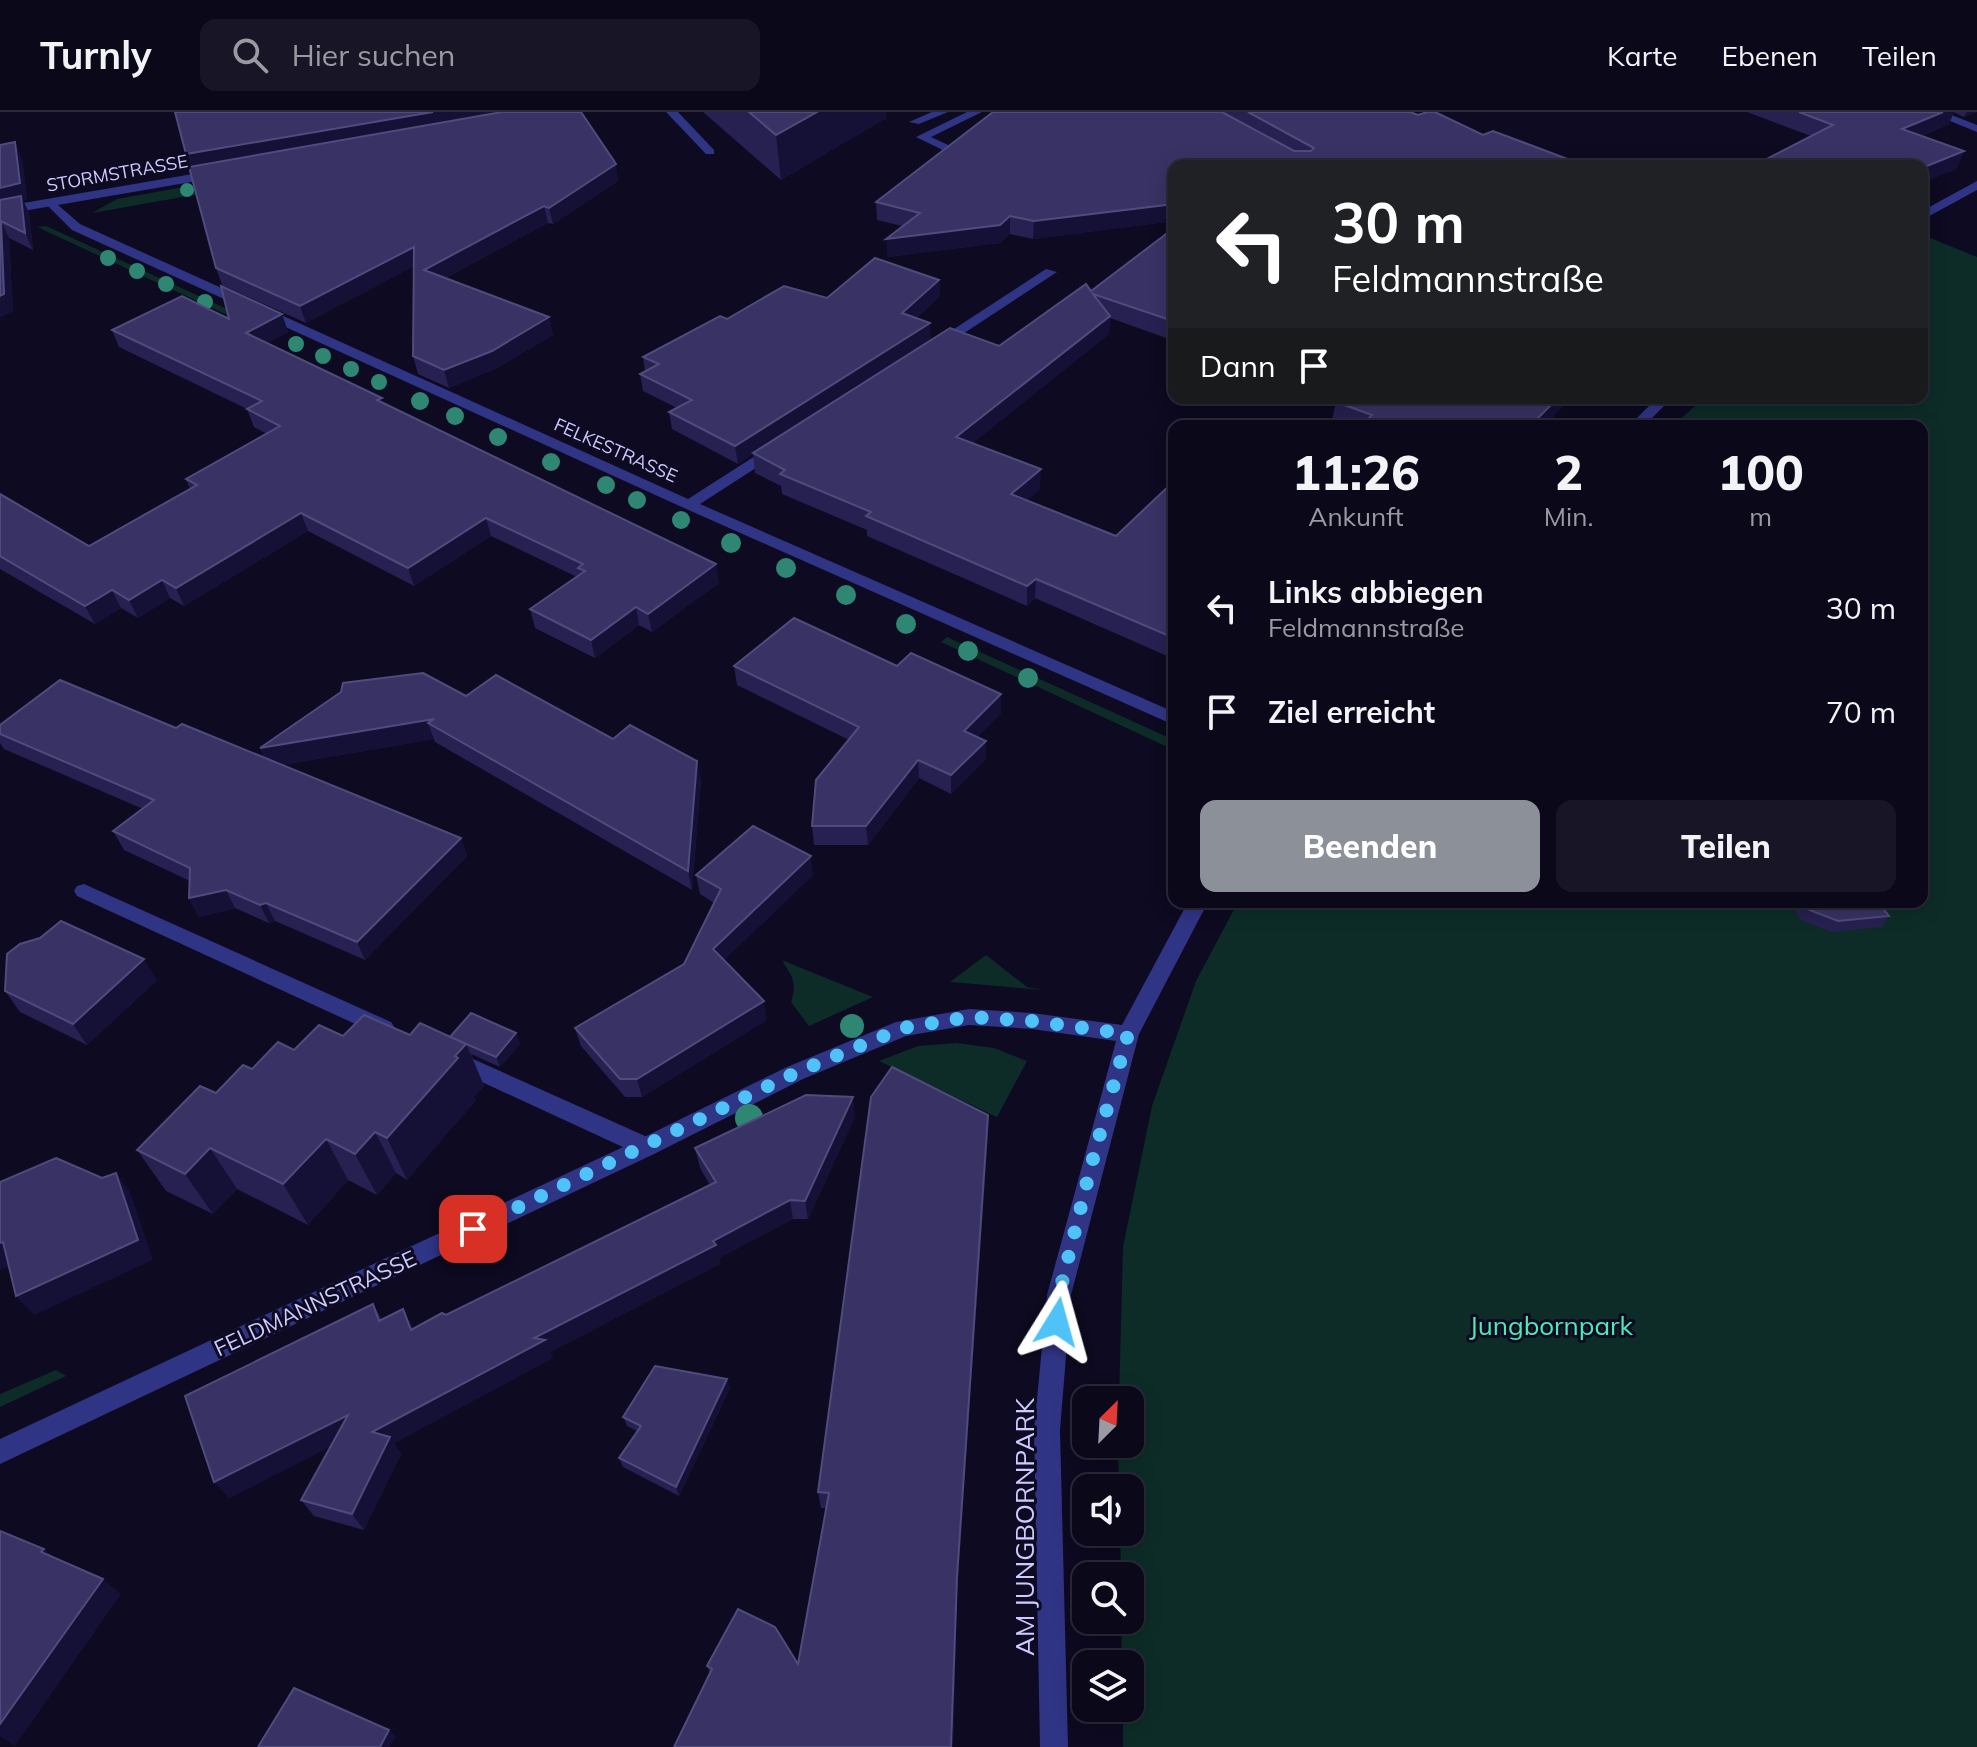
<!DOCTYPE html>
<html lang="de">
<head>
<meta charset="utf-8">
<style>
  :root { --surface:#0a0819; --page:#181626; --text:#f1f3f6; --muted:#999aa2; --line:#2a2938; --accent:#8c9099 }
  body { margin:0; font-family:Mulish,sans-serif; background:var(--page); color:var(--text); height:100vh; display:flex; flex-direction:column; font-size:30px; white-space:nowrap }
  * { box-sizing:border-box; margin:0 }
  p { font-size:26px; color:var(--muted) }
  .icon { flex:none; width:44px; height:44px; fill:none; stroke:currentColor; stroke-width:2; stroke-linecap:round; stroke-linejoin:round }
  .map { position:relative; flex:1; overflow:hidden }
  .panel { position:absolute; left:1168px; top:308px; width:760px; height:488px; display:flex; flex-direction:column; background:var(--surface); border-radius:16px; box-shadow:0 4px 20px #0003,0 0 0 2px var(--line) }
  .panel>* { flex:none }
  .top-card { position:absolute; left:1168px; top:48px; width:760px; height:244px; border-radius:16px; box-shadow:0 4px 20px #0003,0 0 0 2px var(--line); background:#202124; color:#fff; overflow:hidden }
  .needle { width:52px; rotate:24deg }
  .controls { position:absolute; left:1072px; top:1274px; display:grid; gap:16px }
  .controls a { display:grid; place-items:center; width:72px; height:72px; border-radius:16px; background:var(--surface); box-shadow:0 4px 20px #0003,0 0 0 2px var(--line); font-size:40px }
  .pin { position:absolute; display:grid; place-items:center; width:68px; height:68px; color:#fff; margin:-34px; border-radius:16px; box-shadow:0 4px 12px #0006 }
  .me { position:absolute; width:88px; margin:-44px; rotate:8deg; stroke-linejoin:round; filter:drop-shadow(0 0 6px #0008) }
  .turn { display:flex; align-items:center; gap:28px; height:168px; padding:0 32px; font-size:36px }
  .turn .icon { width:104px; height:104px; stroke-width:2.5 }
  .turn b { display:block; font-size:56px; line-height:68px }
  .then { display:flex; align-items:center; height:76px; padding:0 32px; background:#0003; gap:16px; font-size:30px }
  .eta { display:flex; justify-content:space-evenly; align-items:center; height:136px; text-align:center }
  .eta b { font-size:48px; font-weight:800; line-height:56px }
  .button { display:flex; gap:16px; margin-top:auto; padding:16px 32px }
  .button a { flex:1; height:92px; border-radius:16px; background:var(--accent); color:#fff; font-size:32px; font-weight:800; line-height:92px; text-align:center }
  .button a+a { background:var(--page); color:var(--text) }
  ul { padding:0; list-style:none }
  li { display:flex; align-items:center; gap:24px; height:104px; padding:0 32px }
  li div { flex:1 }
  li b { display:block; font-size:30px }
  li em { font-style:normal }
  header { display:flex; align-items:center; gap:48px; box-sizing:border-box; height:112px; padding:0 40px; background:var(--surface); border-bottom:2px solid var(--line) }
  header strong { font-size:38px }
  nav { display:flex; gap:44px; margin-inline-start:auto; font-size:28px }
  .search { width:560px; height:72px; background:var(--page); display:flex; align-items:center; gap:20px; box-sizing:border-box; padding:0 28px; border-radius:16px; color:var(--muted); font-size:30px }
  .map>svg:first-child { display:block }
  .green { fill:#0d2c28 }
  .lines { fill:none; stroke-linecap:round; stroke-linejoin:round }
  .service { fill:#303485; fill-rule:evenodd }
  .minor { fill:#303485; fill-rule:evenodd }
  .tertiary { fill:#303485; fill-rule:evenodd }
  .tree { fill:#2f8673 }
  .wall { fill:#262151 }
  .shaded-wall { fill:#151036 }
  .building { fill:#383364; stroke:#4f4b7c; stroke-width:2 }
  .route { stroke:#4fc3f7; stroke-width:14; stroke-dasharray:0 25.2 }
  .labels { text-anchor:middle; dominant-baseline:central; stroke-width:6; stroke-linejoin:round; paint-order:stroke }
  .far-street-label { font-size:18px; fill:#cccaff; stroke:#0d0a21 }
  .street-label { font-size:22px; fill:#cccaff; stroke:#0d0a21 }
  .near-park-label { font-size:26px; fill:#4aecb6; stroke:#0d0a21 }
  .near-street-label { font-size:26px; fill:#cccaff; stroke:#0d0a21 }
</style>
</head>
<body>
<header>
<strong>Turnly</strong>
<div class="search"><svg class="icon" aria-label="search" viewBox="0 0 24 24"><circle cx="10" cy="10" r="6"/><path d="M15 15l6 6"/></svg>Hier suchen</div>
<nav><a>Karte</a><a>Ebenen</a><a>Teilen</a></nav>
</header>
<div class="map">
<svg width="1977" height="1635" viewBox="0 0 1977 1635">
  <rect width="100%" height="100%" fill="#0d0a21"/>
  <g class="green">
    <polygon points="251,63 279,68 92,101 117,87"/>
    <polygon points="46,114 271,217 264,220 37,115"/>
    <polygon points="1925,124 1977,145 1977,1635 1123,1635 1123,1596 1130,1596 1130,1552 1122,1552 1121,1508 1130,1508 1130,1464 1121,1464 1120,1420 1130,1420 1130,1376 1119,1376 1118,1332 1130,1332 1130,1288 1119,1288 1123,1135 1152,994 1196,869 1238,790 1922,790 1922,314 1673,314 1704,286 1922,286 1922,126"/>
    <polygon points="947,525 1174,628 1174,638 941,530"/>
    <polygon points="986,843 1027,875 1043,878 950,870"/>
    <path d="M783,850L784,849L873,885L809,914L791,890C797,872 793,865 783,850Z"/>
    <polygon points="956,931 994,936 1027,949 997,1005 879,949 918,934"/>
    <polygon points="56,1258 66,1264 0,1295 0,1282"/>
  </g>
  <g class="lines">
    <g class="service">
      <polygon points="666,0 678,0 714,38 714,42 706,42"/>
      <polygon points="932,0 948,0 919,12 909,10"/>
      <polygon points="967,0 982,0 931,25 959,38 959,42 951,42 916,25"/>
      <polygon points="84,772 391,910 395,916 391,922 384,924 377,922 77,784 74,779 77,774"/>
      <polygon points="453,938 654,1028 657,1035 654,1042 646,1044 638,1042 445,953 442,947 445,941"/>
    </g>
    <g class="minor">
      <polygon points="1928,0 1944,0 1977,13 1977,20"/>
      <polygon points="1977,69 1977,78 1922,108 1922,99"/>
      <polygon points="51,87 80,112 688,387 772,333 782,333 782,339 700,392 1174,600 1174,613 684,396 72,118 45,91"/>
      <polygon points="1046,157 1057,160 943,235 931,232"/>
      <polygon points="1657,286 1672,286 1644,314 1629,314"/>
      <polygon points="1188,790 1208,790 1139,922 1071,1183 1060,1318 1068,1635 1040,1635 1034,1318 1047,1183 1116,929 1032,917 969,913 906,924 803,967 654,1042 0,1352 0,1327 638,1028 787,955 896,910 969,897 1032,901 1122,913"/>
    </g>
    <polygon class="tertiary" points="216,58 222,62 220,65 0,103 0,95"/>
  </g>
  <g class="tree">
    <circle cx="187" cy="78" r="7"/>
    <circle cx="108" cy="146" r="8"/>
    <circle cx="137" cy="159" r="8"/>
    <circle cx="166" cy="172" r="8"/>
    <circle cx="205" cy="190" r="8"/>
    <circle cx="296" cy="232" r="8"/>
    <circle cx="323" cy="244" r="8"/>
    <circle cx="351" cy="257" r="8"/>
    <circle cx="379" cy="270" r="8"/>
    <circle cx="420" cy="289" r="9"/>
    <circle cx="455" cy="304" r="9"/>
    <circle cx="498" cy="325" r="9"/>
    <circle cx="551" cy="350" r="9"/>
    <circle cx="606" cy="373" r="9"/>
    <circle cx="637" cy="388" r="9"/>
    <circle cx="681" cy="408" r="9"/>
    <circle cx="731" cy="431" r="10"/>
    <circle cx="786" cy="456" r="10"/>
    <circle cx="846" cy="483" r="10"/>
    <circle cx="906" cy="512" r="10"/>
    <circle cx="968" cy="539" r="10"/>
    <circle cx="1028" cy="566" r="10"/>
    <circle cx="852" cy="914" r="12"/>
    <circle cx="749" cy="1006" r="14"/>
  </g>
  <g class="wall">
    <polygon points="703,0 886,0 886,6 781,68"/>
    <polygon points="993,0 1410,0 1483,23 1174,54 1174,109 1033,127 1010,122 1000,131 887,145 902,114 877,108 876,90"/>
    <polygon points="1747,0 1976,0 1964,5 1953,0 1949,12 1921,24 1964,39 1956,57 1922,71 1922,54 1811,24"/>
    <polygon points="0,33 22,47 27,87 23,88 29,101 33,138 9,126 13,199 0,205"/>
    <polygon points="618,69 553,112 548,111 445,166 549,205 553,223 497,256 449,276 418,262 413,244 414,154 306,211 222,173 216,156"/>
    <polygon points="1174,116 1174,226 1169,227 1110,206 1109,222 973,331 1040,377 1026,389 1116,424 1174,369 1174,547 1035,486 1027,494 867,424 867,418 782,382 781,374 755,361 753,342 738,352 672,317 669,300 677,296 643,279 640,262 645,260 643,245 727,207 827,186 939,168 940,184 916,206 931,227 999,234 1091,179"/>
    <polygon points="282,202 288,220 267,231 384,291 719,471 652,520 639,513 595,546 535,516 530,497 577,465 491,424 414,474 308,419 184,494 170,486 138,506 121,496 95,512 0,457 0,382 89,434 190,377 186,367 267,322 254,315 247,297 119,235 112,218"/>
    <polygon points="1336,290 1544,314 1346,314 1332,309"/>
    <polygon points="734,554 1001,601 977,625 986,629 986,647 951,682 919,666 868,733 814,733 812,714 849,628 737,573"/>
    <polygon points="466,584 613,627 701,668 692,778 435,630 434,627 282,653 461,726 467,744 365,848 275,809 269,811 235,796 199,805 189,786 190,769 124,738 113,719 143,697 4,637 0,631 0,613 176,616 264,645 260,636"/>
    <polygon points="696,763 813,763 724,848 767,908 642,985 625,985 581,934 575,916 684,852 714,791 700,782"/>
    <polygon points="1789,790 1878,790 1889,804 1882,815 1831,820 1801,808"/>
    <polygon points="157,868 87,933 20,900 5,879"/>
    <polygon points="516,921 520,932 500,955 471,942 484,974 474,985 476,988 407,1068 396,1061 377,1083 348,1068 308,1113 237,1077 213,1102 166,1079 137,1038 252,957 294,938 343,924 410,923 450,925"/>
    <polygon points="855,1005 808,1107 793,1107 719,1146 720,1152 550,1240 553,1246 394,1331 401,1342 364,1418 314,1404 301,1388 331,1334 229,1386 214,1370 373,1192 382,1208 413,1216 446,1203 710,1073 700,1056 695,1036"/>
    <polygon points="988,1022 957,1480 953,1635 710,1561 707,1554 798,1552 826,1396 821,1396 818,1380"/>
    <polygon points="730,1276 679,1384 623,1355 619,1346 637,1319 627,1314 623,1305"/>
  </g>
  <g class="shaded-wall">
    <polygon points="433,0 533,0 192,59 186,42"/>
    <polygon points="817,0 886,0 886,6 781,68 776,23"/>
    <polygon points="1943,0 1954,0 1949,12 1895,34 1902,17"/>
    <polygon points="1967,0 1976,0 1964,5"/>
    <polygon points="15,30 22,47 27,87 23,88 29,101 33,138 25,121 0,94 0,76"/>
    <polygon points="1964,39 1956,57 1922,71 1922,56"/>
    <polygon points="616,52 618,69 553,112 549,96"/>
    <polygon points="1174,92 1174,109 1033,127 1034,109"/>
    <polygon points="544,94 548,111 429,174 424,158"/>
    <polygon points="1010,104 1010,122 1000,131 887,145 886,127"/>
    <polygon points="1,109 9,126 13,199 0,205"/>
    <polygon points="414,135 419,152 306,211 300,194"/>
    <polygon points="939,168 940,184 903,217 902,201"/>
    <polygon points="282,202 288,220 253,238 246,221"/>
    <polygon points="1110,204 1109,222 957,344 956,325"/>
    <polygon points="549,205 553,223 497,256 449,276 444,258"/>
    <polygon points="1170,208 1174,208 1174,226 1169,227"/>
    <polygon points="930,211 931,227 738,352 735,334"/>
    <polygon points="1558,286 1572,286 1544,314 1530,314"/>
    <polygon points="1041,357 1040,377 1011,402 1011,382"/>
    <polygon points="301,401 308,419 184,494 176,476"/>
    <polygon points="486,406 491,424 414,474 408,456"/>
    <polygon points="716,452 719,471 652,520 648,502"/>
    <polygon points="1036,467 1035,486 1027,494 1027,474"/>
    <polygon points="162,468 170,486 138,506 129,488"/>
    <polygon points="112,478 121,496 95,512 85,494"/>
    <polygon points="636,495 639,513 595,546 591,528"/>
    <polygon points="1001,582 1001,601 965,637 964,619"/>
    <polygon points="434,607 428,611 434,627 269,655 260,636"/>
    <polygon points="986,629 986,647 951,682 951,663"/>
    <polygon points="918,648 919,666 868,733 866,714"/>
    <polygon points="697,649 701,668 692,778 688,759"/>
    <polygon points="461,726 467,744 365,848 357,830"/>
    <polygon points="811,744 813,763 716,856 713,837"/>
    <polygon points="226,778 235,796 199,805 189,786"/>
    <polygon points="266,791 275,809 269,811 260,793"/>
    <polygon points="144,847 157,868 87,933 73,912"/>
    <polygon points="764,889 767,908 642,985 637,967"/>
    <polygon points="516,921 520,932 500,955 496,945"/>
    <polygon points="466,932 484,974 474,985 476,988 407,1068 387,1026"/>
    <polygon points="853,985 855,1005 808,1107 805,1089"/>
    <polygon points="988,1003 988,1022 957,1480 953,1635 951,1635 957,1465"/>
    <polygon points="375,1020 396,1061 377,1083 355,1042"/>
    <polygon points="326,1027 348,1068 308,1113 283,1072"/>
    <polygon points="210,1036 237,1077 213,1102 185,1062"/>
    <polygon points="116,1061 130,1080 153,1148 34,1203 16,1184"/>
    <polygon points="790,1088 793,1107 719,1146 720,1152 550,1240 553,1246 394,1331 401,1342 364,1418 352,1402 372,1320 534,1226 713,1129"/>
    <polygon points="3,1130 21,1149 0,1158 0,1131"/>
    <polygon points="403,1197 413,1215 421,1235 411,1218"/>
    <polygon points="727,1267 730,1276 679,1384 676,1375"/>
    <polygon points="348,1303 360,1320 229,1386 214,1370"/>
    <polygon points="44,1437 63,1452 41,1440"/>
    <polygon points="103,1467 121,1482 15,1634 0,1624 0,1612"/>
    <polygon points="389,1618 396,1624 390,1635 380,1635"/>
  </g>
  <g class="building">
    <polygon points="175,0 433,0 186,42"/>
    <polygon points="502,0 581,0 616,52 549,96 544,94 424,158 549,205 492,239 444,258 413,244 414,135 300,194 216,156 189,55"/>
    <polygon points="749,0 817,0 776,23"/>
    <polygon points="993,0 1222,0 1294,39 1311,39 1314,36 1248,0 1410,0 1418,3 1427,0 1435,0 1483,23 1493,19 1586,54 1174,54 1174,92 1034,109 1010,104 1000,113 886,127 920,101 876,90"/>
    <polygon points="1799,0 1943,0 1902,17 1964,39 1922,56 1922,54 1753,54 1833,13"/>
    <polygon points="15,30 20,71 0,76 0,33"/>
    <polygon points="21,84 25,121 1,109 4,182 0,184 0,88"/>
    <polygon points="1174,116 1174,208 1170,208 1093,182 1110,204 956,325 1041,357 1011,382 1116,424 1174,369 1174,526 1036,467 1027,474 866,404 871,400 780,362 785,358 753,341 950,216 999,234 1086,172 1091,179"/>
    <polygon points="875,146 939,168 902,201 930,211 735,334 669,300 692,288 640,262 659,252 643,245 720,204 727,207 784,174 827,186"/>
    <polygon points="221,174 282,202 246,221 382,286 377,288 716,452 648,502 636,495 591,528 530,497 585,459 578,456 583,452 486,406 408,456 301,401 176,476 162,468 129,488 112,478 85,494 0,444 0,382 89,434 197,373 186,367 280,314 247,297 262,289 112,218 182,184 229,207"/>
    <polygon points="1340,286 1558,286 1530,314 1372,314 1364,311 1372,303 1336,290"/>
    <polygon points="794,506 897,554 911,541 1001,582 964,619 986,629 951,663 918,648 866,714 812,714 816,668 859,615 734,554"/>
    <polygon points="423,561 466,584 496,563 613,627 630,613 697,649 688,759 428,611 434,607 260,636 341,580 343,571"/>
    <polygon points="60,568 176,616 182,612 461,726 357,830 266,791 260,793 226,778 189,786 190,756 113,719 154,688 0,622 0,613"/>
    <polygon points="753,714 811,744 713,837 764,889 637,967 620,967 575,916 684,852 721,777 696,763"/>
    <polygon points="1803,790 1878,790 1889,804 1838,809 1807,797"/>
    <polygon points="61,809 144,847 73,912 5,879 7,842 20,832 40,826"/>
    <polygon points="471,901 516,921 496,945 450,925"/>
    <polygon points="364,903 410,923 420,911 466,932 455,944 458,946 387,1026 375,1020 355,1042 326,1027 283,1072 210,1036 185,1062 137,1038 200,974 216,981 243,953 252,957 278,930 294,938 319,913 343,924"/>
    <polygon points="892,955 988,1003 957,1465 951,1635 674,1635 712,1557 707,1554 738,1497 775,1515 798,1552 829,1381 818,1380 871,985"/>
    <polygon points="806,983 853,985 805,1089 790,1088 713,1129 716,1133 534,1226 545,1228 372,1320 390,1325 352,1402 301,1388 348,1303 214,1370 185,1284 373,1192 379,1209 403,1197 411,1218 442,1201 446,1203 716,1070 695,1036"/>
    <polygon points="56,1046 102,1066 116,1061 138,1128 16,1184 3,1130 0,1131 0,1070"/>
    <polygon points="655,1254 727,1267 676,1375 619,1346 641,1314 623,1305"/>
    <polygon points="0,1419 44,1437 41,1440 103,1467 0,1612"/>
    <polygon points="294,1576 389,1618 380,1635 258,1635"/>
  </g>
  <g class="lines">
    <polyline class="route" points="473,1117 795,961 903,916 969,905 1032,909 1128,922 1091,1054 1059,1183 1057,1210"/>
  </g>
  <g class="labels">
    <g class="far-street-label">
      <text transform="translate(117 61) rotate(-10)">STORMSTRASSE</text>
      <text transform="translate(616 338) rotate(24)">FELKESTRASSE</text>
    </g>
    <g class="street-label">
      <text transform="translate(315 1191) rotate(-25)">FELDMANNSTRASSE</text>
    </g>
    <g class="near-park-label">
      <text x="1551" y="1213">Jungbornpark</text>
    </g>
    <g class="near-street-label">
      <text transform="translate(1024 1415) rotate(-90)">AM JUNGBORNPARK</text>
    </g>
  </g>
</svg>
<div class="controls">
<a><svg class="needle" viewBox="-14 -14 28 28"><path d="M0-13l5 13h-10z" fill="#e53935"/><path d="M0 13l5-13h-10z" fill="#999aa2"/></svg></a>
<a><svg class="icon" aria-label="sound" viewBox="0 0 24 24"><path d="M4 9h4l5-4v14l-5-4H4zM17 9q2 3 0 6"/></svg></a>
<a><svg class="icon" aria-label="search" viewBox="0 0 24 24"><circle cx="10" cy="10" r="6"/><path d="M15 15l6 6"/></svg></a>
<a><svg class="icon" aria-label="layers" viewBox="0 0 24 24"><path d="M12 4l9 5-9 5-9-5zM3 14l9 5 9-5"/></svg></a>
</div>
<div class="pin" style="left:473px;top:1117px;background:#d93025"><svg class="icon" aria-label="arrive" viewBox="0 0 24 24"><path d="M6 21V4h12l-3 4 3 4H6"/></svg></div>
<svg class="me" style="left:1057px;top:1210px" viewBox="-20 -20 40 40"><path d="M0-17L14 15 0 8-14 15z" fill="#4fc3f7" stroke="#fff" stroke-width="4"/></svg>
<div class="top-card">
<div class="turn"><svg class="icon" aria-label="left" viewBox="0 0 24 24"><path d="M17 20v-9H6M10 6l-5 5 5 5"/></svg><div><b>30 m</b>Feldmannstraße</div></div>
<div class="then">Dann<svg class="icon" aria-label="arrive" viewBox="0 0 24 24"><path d="M6 21V4h12l-3 4 3 4H6"/></svg></div>
</div>
<section class="panel">
<div class="eta">
<div><b>11:26</b><p>Ankunft</p></div>
<div><b>2</b><p>Min.</p></div>
<div><b>100</b><p>m</p></div>
</div>
<ul>
<li><svg class="icon" aria-label="left" viewBox="0 0 24 24"><path d="M17 20v-9H6M10 6l-5 5 5 5"/></svg><div><b>Links abbiegen</b><p>Feldmannstraße</p></div><em>30 m</em></li>
<li><svg class="icon" aria-label="arrive" viewBox="0 0 24 24"><path d="M6 21V4h12l-3 4 3 4H6"/></svg><div><b>Ziel erreicht</b></div><em>70 m</em></li>
</ul>
<div class="button"><a>Beenden</a><a>Teilen</a></div>
</section>
</div>
</body>
</html>
